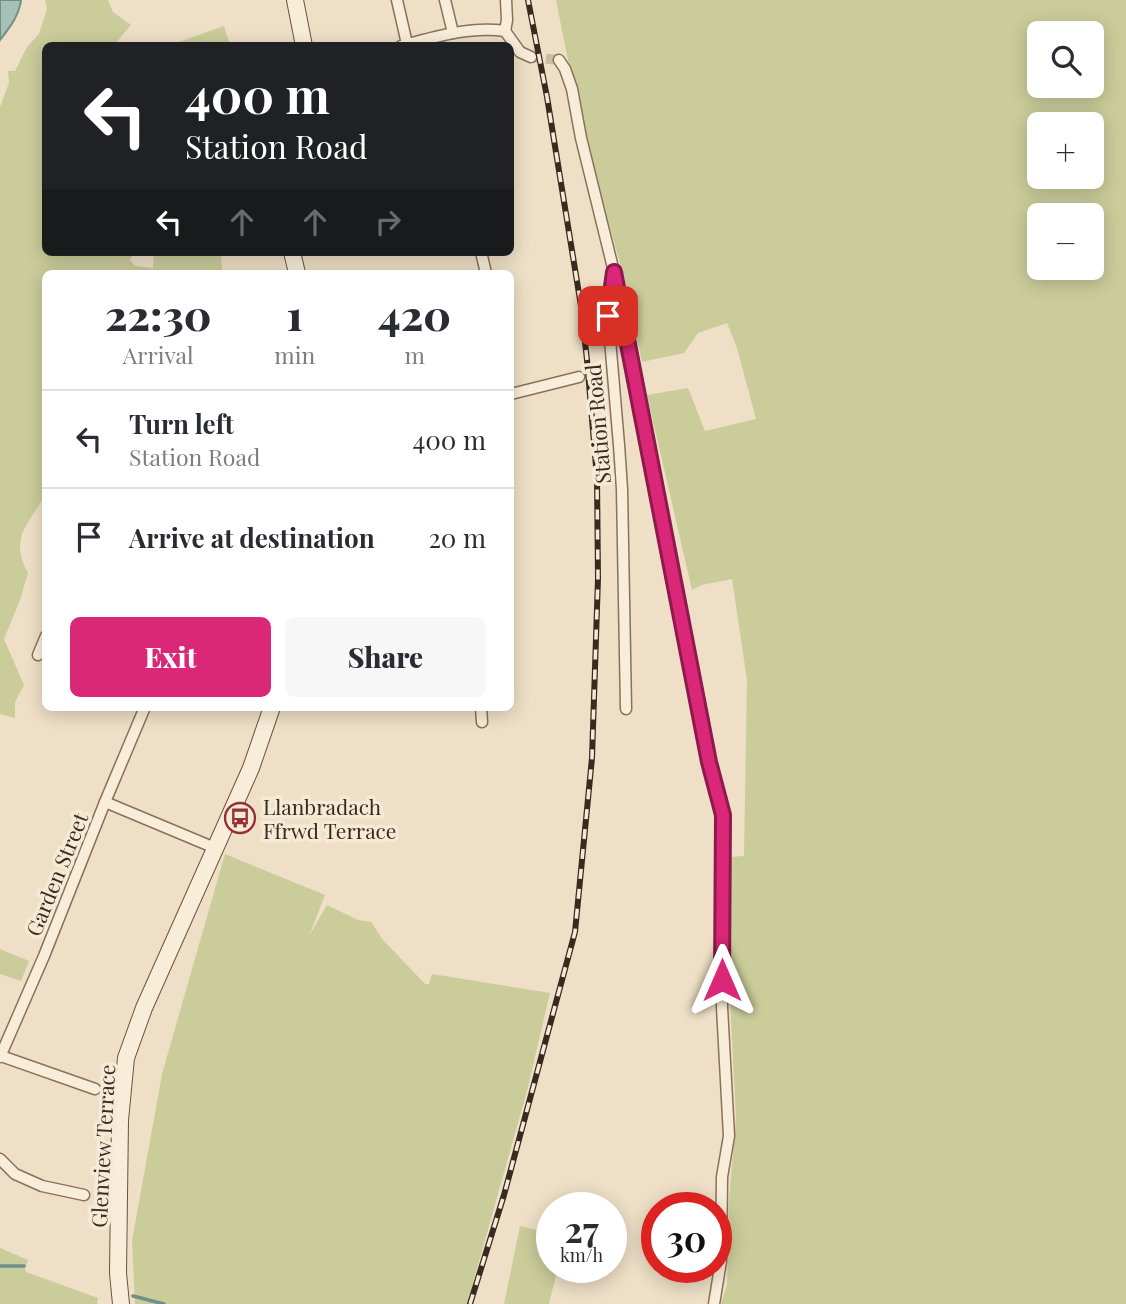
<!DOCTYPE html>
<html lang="en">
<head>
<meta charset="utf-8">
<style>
  :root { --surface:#fff; --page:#f7f7f7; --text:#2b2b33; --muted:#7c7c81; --line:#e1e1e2; --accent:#db2777 }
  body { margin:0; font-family:"Playfair Display",serif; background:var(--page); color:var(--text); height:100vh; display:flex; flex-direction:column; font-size:26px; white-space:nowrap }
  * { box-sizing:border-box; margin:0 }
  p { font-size:23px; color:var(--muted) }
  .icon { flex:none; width:38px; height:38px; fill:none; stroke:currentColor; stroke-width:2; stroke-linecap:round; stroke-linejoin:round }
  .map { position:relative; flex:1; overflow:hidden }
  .sheet { position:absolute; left:42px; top:270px; width:472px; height:441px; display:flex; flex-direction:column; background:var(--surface); border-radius:10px; box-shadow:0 4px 18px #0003 }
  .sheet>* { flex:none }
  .guide { position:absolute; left:42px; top:42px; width:472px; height:214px; border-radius:10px; box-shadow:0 4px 18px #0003; background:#202124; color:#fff; overflow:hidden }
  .buttons { position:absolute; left:1027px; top:21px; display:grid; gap:14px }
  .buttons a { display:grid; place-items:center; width:77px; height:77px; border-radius:10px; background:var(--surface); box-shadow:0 4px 18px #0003; font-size:35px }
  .speed { position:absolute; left:536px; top:1192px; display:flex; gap:14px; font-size:35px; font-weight:700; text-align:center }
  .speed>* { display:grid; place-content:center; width:91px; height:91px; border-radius:50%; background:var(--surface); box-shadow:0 4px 18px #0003; line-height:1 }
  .speed small { font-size:18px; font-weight:400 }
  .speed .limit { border:10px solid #d22; background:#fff; color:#111 }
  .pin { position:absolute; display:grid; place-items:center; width:60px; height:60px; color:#fff; margin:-30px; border-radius:14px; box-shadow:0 4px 10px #0006 }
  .me { position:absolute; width:77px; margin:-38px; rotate:0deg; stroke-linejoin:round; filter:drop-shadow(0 0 5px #0008) }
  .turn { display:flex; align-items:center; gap:24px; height:147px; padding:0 28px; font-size:32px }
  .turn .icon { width:91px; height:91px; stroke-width:2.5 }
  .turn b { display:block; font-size:49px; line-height:60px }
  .lanes { display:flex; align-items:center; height:66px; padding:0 28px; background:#0003; justify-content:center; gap:35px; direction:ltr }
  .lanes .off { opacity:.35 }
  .eta { display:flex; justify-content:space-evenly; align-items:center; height:119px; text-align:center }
  .eta b { font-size:42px; font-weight:800; line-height:49px }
  .primary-button { display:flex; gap:14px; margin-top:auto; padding:14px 28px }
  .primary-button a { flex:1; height:80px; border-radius:10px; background:var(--accent); color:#fff; font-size:28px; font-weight:800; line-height:80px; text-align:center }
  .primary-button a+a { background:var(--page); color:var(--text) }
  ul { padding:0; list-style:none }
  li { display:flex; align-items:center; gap:21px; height:98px; padding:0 28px; border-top:2px solid var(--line) }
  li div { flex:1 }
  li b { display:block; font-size:26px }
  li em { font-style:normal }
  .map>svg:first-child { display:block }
  .green { fill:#cacc9a; fill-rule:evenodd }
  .water { fill:#a7c1b8; stroke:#6e9085; stroke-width:2 }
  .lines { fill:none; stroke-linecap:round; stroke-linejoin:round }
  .stream { stroke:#6e9085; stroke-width:3.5 }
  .street-tunnel { stroke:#cabba5; stroke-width:10; stroke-dasharray:10 5; stroke-linecap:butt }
  .street-casing { stroke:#89715c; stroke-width:13 }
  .secondary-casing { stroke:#6b523f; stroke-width:18 }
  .street { stroke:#f8edd9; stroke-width:10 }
  .secondary { stroke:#f8edd9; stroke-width:16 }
  .rail-casing { stroke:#392a1f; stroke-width:6 }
  .rail { stroke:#f5ead5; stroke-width:3.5; stroke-dasharray:10; stroke-linecap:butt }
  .route-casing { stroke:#8e194d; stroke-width:18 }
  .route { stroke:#db2777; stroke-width:12 }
  .labels { text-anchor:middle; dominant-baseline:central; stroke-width:7; stroke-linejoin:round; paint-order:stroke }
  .street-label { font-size:21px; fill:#392a1f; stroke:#f5ead5 }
  .poi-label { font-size:21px; fill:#392a1f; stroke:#f5ead5; text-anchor:start }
</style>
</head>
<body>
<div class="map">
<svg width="1126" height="1304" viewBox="0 0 1126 1304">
  <rect width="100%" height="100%" fill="#eedfc6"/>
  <g class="green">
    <path d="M45,0H108L113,12L131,25L114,45L46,46V252H132L131,259H129L135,266L153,268L154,252H221L222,273H46L45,494C30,525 8,535 28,573L20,600L4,639L24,685L15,702V718L0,714V107L9,83L8,71H15L27,47L39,34L47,9Z"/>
    <path d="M556,0H1126V1304H721L727,1285L729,1200L736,1118L726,921L730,857L744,856L747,680L732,579L702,585L692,590L647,395L688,388L705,431L756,419L737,348L727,323L698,333L684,353L642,362L625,281L595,175L571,75ZM1040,33H1092V86H1040ZM1040,124H1092V177H1040ZM1040,215H1092V268H1040Z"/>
    <polygon points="224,26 230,45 170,45"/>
    <polygon points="225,854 325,895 309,936 327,905 358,920 371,922 383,940 425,984 429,984 432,974 550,993 527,1091 467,1304 135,1304 132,1241 162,1074"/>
    <polygon points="0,949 29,961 21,981 0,974"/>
    <polygon points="520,1226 551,1233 551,1267 558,1267 549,1304 504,1304"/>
    <polygon points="0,1248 28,1260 25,1269 26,1272 98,1298 97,1304 0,1304"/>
  </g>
  <path class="water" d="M0,0H21C19,16 10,27 0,40Z"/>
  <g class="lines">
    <g class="stream">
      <polyline points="0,1266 24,1266"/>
      <polyline points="133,1296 164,1304"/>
    </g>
    <polyline class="street-tunnel" points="531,57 559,60"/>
    <g class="street-casing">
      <g id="street">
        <polyline points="397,0 407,44"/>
        <polyline points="445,0 453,33"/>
        <polyline points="505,31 507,20 506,0"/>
        <path d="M401,46C434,37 470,26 505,31L520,52L531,57"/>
        <polyline points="559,60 565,69 572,89 581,138 614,272 608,316 619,445 622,489 626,709"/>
        <polyline points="481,252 486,273"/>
        <polyline points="614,272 709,763 723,815 722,1007 729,1136 722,1177 721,1261 714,1304"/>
        <polyline points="511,394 579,377"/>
        <polyline points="38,655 46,636"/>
        <polyline points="481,707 482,722"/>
        <polyline points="105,802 215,848"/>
        <polyline points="1,1056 95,1089"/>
        <polyline points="0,1057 44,956 105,802 145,707"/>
        <polyline points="0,1159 15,1174 42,1186 84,1195"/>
      </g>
    </g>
    <g class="secondary-casing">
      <g id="secondary">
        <polyline points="295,0 304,46"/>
        <polyline points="292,252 297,273"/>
        <polyline points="121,1304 118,1273 120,1120 126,1058 144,1008 251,768 272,707"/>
      </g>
    </g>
    <use href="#street" class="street"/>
    <use href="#secondary" class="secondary"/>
    <g class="rail-casing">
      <polyline id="rail" points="470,1304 504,1195 575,932 592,758 598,578 597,478 587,360 581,306 547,97 528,0"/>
    </g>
    <use href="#rail" class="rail"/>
  </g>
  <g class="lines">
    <g class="route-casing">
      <polyline id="route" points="608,316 614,272 709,762 723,815 722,980"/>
    </g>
    <use href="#route" class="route"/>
  </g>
  <defs>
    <g id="bus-ring" transform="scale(1.575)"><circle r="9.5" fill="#f5ead5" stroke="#972d35" stroke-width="1.5"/><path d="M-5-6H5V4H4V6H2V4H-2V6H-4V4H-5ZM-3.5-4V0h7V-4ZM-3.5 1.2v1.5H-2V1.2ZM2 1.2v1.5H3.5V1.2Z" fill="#972d35"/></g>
  </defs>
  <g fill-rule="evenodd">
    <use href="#bus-ring" x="240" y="818"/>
  </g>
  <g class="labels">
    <g class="street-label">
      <text transform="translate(597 424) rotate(-95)">Station Road</text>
      <text transform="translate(56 874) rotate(-68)">Garden Street</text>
      <text transform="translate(102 1146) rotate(-87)">Glenview Terrace</text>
    </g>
    <g class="poi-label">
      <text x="263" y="806">Llanbradach<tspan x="263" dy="24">Ffrwd Terrace</tspan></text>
    </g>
  </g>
</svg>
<div class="buttons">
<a><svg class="icon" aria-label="search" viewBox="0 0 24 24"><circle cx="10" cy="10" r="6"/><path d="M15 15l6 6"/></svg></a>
<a>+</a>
<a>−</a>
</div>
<div class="speed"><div>27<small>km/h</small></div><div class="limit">30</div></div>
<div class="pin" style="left:608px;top:316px;background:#d93025"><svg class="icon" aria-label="arrive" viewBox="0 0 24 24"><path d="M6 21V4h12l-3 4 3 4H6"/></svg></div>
<svg class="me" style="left:722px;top:980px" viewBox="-20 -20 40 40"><path d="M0-17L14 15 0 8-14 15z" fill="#db2777" stroke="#fff" stroke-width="4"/></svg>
<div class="guide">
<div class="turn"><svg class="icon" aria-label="left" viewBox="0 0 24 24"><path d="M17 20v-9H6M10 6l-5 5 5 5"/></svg><div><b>400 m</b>Station Road</div></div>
<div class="lanes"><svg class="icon" aria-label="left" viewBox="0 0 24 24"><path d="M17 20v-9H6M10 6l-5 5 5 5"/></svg><svg class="icon off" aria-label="ahead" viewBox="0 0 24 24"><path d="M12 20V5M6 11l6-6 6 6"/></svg><svg class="icon off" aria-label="ahead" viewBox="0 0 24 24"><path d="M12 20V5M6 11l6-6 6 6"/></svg><svg class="icon off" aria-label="right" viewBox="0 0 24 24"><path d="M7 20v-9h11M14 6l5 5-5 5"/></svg></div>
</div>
<section class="sheet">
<div class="eta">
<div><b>22:30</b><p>Arrival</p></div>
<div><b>1</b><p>min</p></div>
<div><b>420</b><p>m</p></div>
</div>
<ul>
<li><svg class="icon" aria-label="left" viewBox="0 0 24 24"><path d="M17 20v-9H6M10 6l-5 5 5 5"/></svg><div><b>Turn left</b><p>Station Road</p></div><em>400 m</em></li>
<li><svg class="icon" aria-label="arrive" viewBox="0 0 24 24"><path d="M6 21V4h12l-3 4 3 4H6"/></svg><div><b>Arrive at destination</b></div><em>20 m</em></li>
</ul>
<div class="primary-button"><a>Exit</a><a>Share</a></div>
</section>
</div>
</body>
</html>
